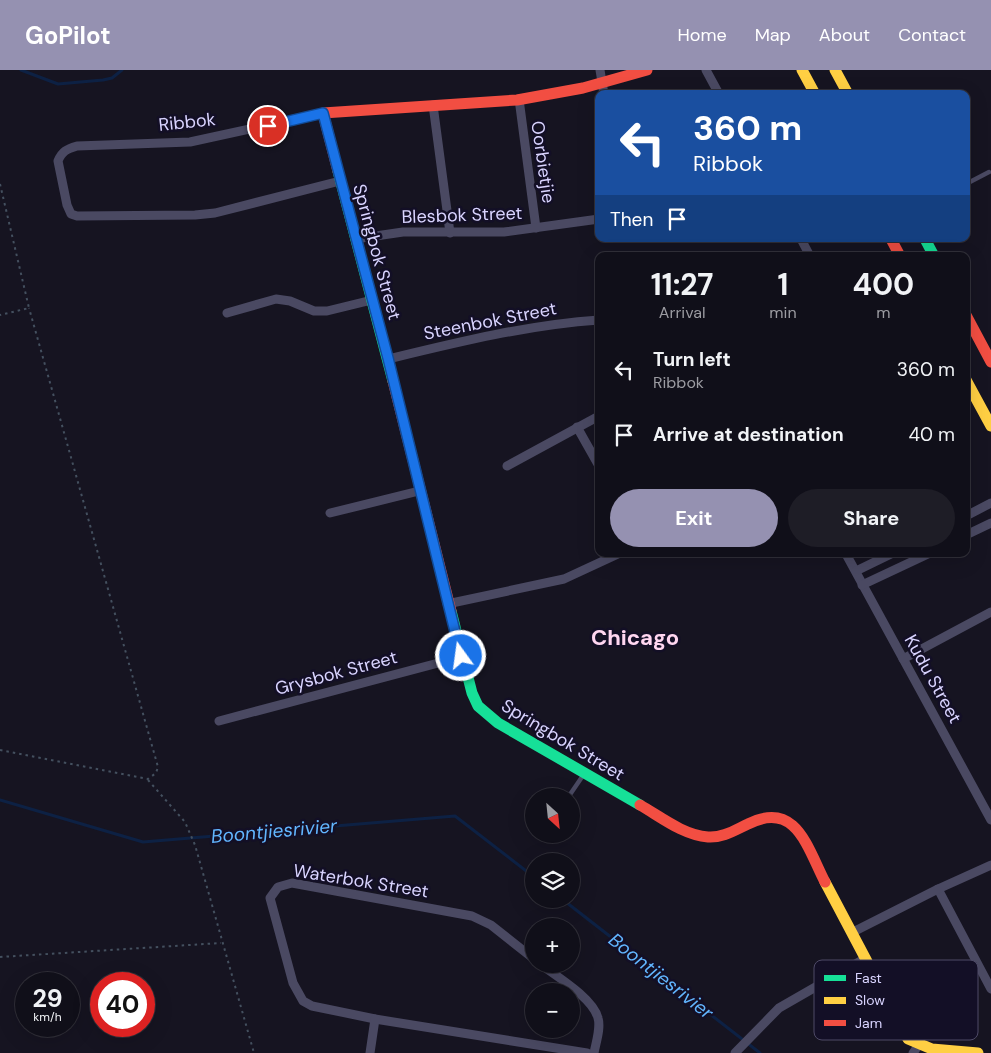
<!DOCTYPE html>
<html lang="en">
<head>
<meta charset="utf-8">
<style>
  :root { --surface:#100f19; --page:#1e1d26; --text:#f1f3f6; --muted:#9c9ca2; --line:#302f38; --accent:#9591b1 }
  body { margin:0; font-family:"DM Sans",sans-serif; background:var(--page); color:var(--text); height:100vh; display:flex; flex-direction:column; font-size:19px; white-space:nowrap }
  * { box-sizing:border-box; margin:0 }
  p { font-size:16px; color:var(--muted) }
  .icon { flex:none; width:28px; height:28px; fill:none; stroke:currentColor; stroke-width:2; stroke-linecap:round; stroke-linejoin:round }
  .map { position:relative; flex:1; overflow:hidden }
  .drawer { position:absolute; left:595px; top:182px; width:375px; height:305px; display:flex; flex-direction:column; background:var(--surface); border-radius:10px; box-shadow:0 5px 20px #0002,0 0 0 1px var(--line) }
  .drawer>* { flex:none }
  .top-card { position:absolute; left:595px; top:20px; width:375px; height:152px; border-radius:10px; box-shadow:0 5px 20px #0002,0 0 0 1px var(--line); background:#1a4fa0; color:#fff; overflow:hidden }
  .needle { width:32px; rotate:153deg }
  .fabs { position:absolute; left:525px; top:718px; display:grid; gap:10px }
  .fabs a { display:grid; place-items:center; width:55px; height:55px; border-radius:50%; background:var(--surface); box-shadow:0 5px 20px #0002,0 0 0 1px var(--line); font-size:25px }
  .speed { position:absolute; left:15px; top:902px; display:flex; gap:10px; font-size:25px; font-weight:700; text-align:center }
  .speed>* { display:grid; place-content:center; width:65px; height:65px; border-radius:50%; background:var(--surface); box-shadow:0 5px 20px #0002,0 0 0 1px var(--line); line-height:1 }
  .speed small { font-size:12px; font-weight:400 }
  .speed .limit { border:8px solid #d22; background:#fff; color:#111 }
  .pin { position:absolute; display:grid; place-items:center; width:42px; height:42px; color:#fff; margin:-21px; border:2px solid #fff; border-radius:50%; box-shadow:0 1px 5px #0007 }
  .me { position:absolute; width:55px; margin:-28px; rotate:346deg; stroke-linejoin:round; filter:drop-shadow(0 0 4px #0008) }
  .turn { display:flex; align-items:center; gap:18px; height:105px; padding:0 15px; font-size:22px }
  .turn .icon { width:65px; height:65px; stroke-width:2.5 }
  .turn b { display:block; font-size:35px; line-height:42px }
  .then { display:flex; align-items:center; height:48px; padding:0 15px; background:#0003; gap:10px; font-size:19px }
  .eta { display:flex; justify-content:space-evenly; align-items:center; height:85px; text-align:center }
  .eta b { font-size:30px; font-weight:700; line-height:35px }
  .primary-button { display:flex; gap:10px; margin-top:auto; padding:10px 15px }
  .primary-button a { flex:1; height:58px; border-radius:30px; background:var(--accent); color:#fff; font-size:20px; font-weight:700; line-height:58px; text-align:center }
  .primary-button a+a { background:var(--page); color:var(--text) }
  ul { padding:0; list-style:none }
  li { display:flex; align-items:center; gap:15px; height:65px; padding:0 15px }
  li div { flex:1 }
  li b { display:block; font-size:19px }
  li em { font-style:normal }
  header { display:flex; align-items:center; gap:30px; box-sizing:border-box; height:70px; padding:0 25px; background:var(--accent); color:#fff }
  header strong { font-size:24px }
  nav { display:flex; gap:28px; margin-inline-start:auto; font-size:18px }
  .map>svg:first-child { display:block }
  .lines { fill:none; stroke-linecap:round; stroke-linejoin:round }
  .stream { stroke:#0d2144; stroke-width:3 }
  .path { stroke:#44505f; stroke-width:2; stroke-dasharray:2.5 4; stroke-linecap:butt }
  .lane { stroke:#4a4962; stroke-width:4.5 }
  .street { stroke:#4a4962; stroke-width:9 }
  .fast { stroke:#16e098; stroke-width:11 }
  .slow { stroke:#ffcf43; stroke-width:11 }
  .jam { stroke:#f24e42; stroke-width:11 }
  .route-casing { stroke:#114b97; stroke-width:12 }
  .route { stroke:#1a73e8; stroke-width:9 }
  .labels { text-anchor:middle; dominant-baseline:central; stroke-width:5; stroke-linejoin:round; paint-order:stroke }
  .street-label { font-size:18px; fill:#d9d4ff; stroke:#130f26 }
  .water-label { font-size:19px; font-style:italic; fill:#62b6ff; stroke:#130f26 }
  .district-label { font-size:22px; font-weight:bold; fill:#ffd6f0; stroke:#130f26 }
  .key { fill:#130f26; stroke:#4e4a67; stroke-width:1 }
  .key-label { font-size:14px; fill:#d9d4ff }
</style>
</head>
<body>
<header>
<strong>GoPilot</strong>
<nav><a>Home</a><a>Map</a><a>About</a><a>Contact</a></nav>
</header>
<div class="map">
<svg width="991" height="983" viewBox="0 0 991 983">
  <rect width="100%" height="100%" fill="#161421"/>
  <g class="lines">
    <g class="stream">
      <polyline points="21,0 58,14 103,10 112,8 122,0"/>
      <polyline points="0,730 143,772 455,746 534,807"/>
      <polyline points="562,829 760,983"/>
    </g>
    <g class="path">
      <polyline points="0,114 29,238 0,245"/>
      <polyline points="0,680 148,709 156,703 158,697 29,238"/>
      <polyline points="148,710 185,752 195,775 254,983"/>
      <polyline points="0,887 221,873"/>
    </g>
    <g class="lane">
      <polyline points="966,114 989,102"/>
      <polyline points="569,726 584,704"/>
    </g>
    <g class="street">
      <polyline points="600,0 604,24"/>
      <polyline points="706,0 719,24"/>
      <polyline points="519,29 536,158"/>
      <polyline points="433,35 450,163"/>
      <path d="M323,43L190,72L77,76C67,79 62,81 58,91L67,135L71,144L77,146L195,145L215,143L340,111"/>
      <polyline points="355,169 403,162 504,162 599,149"/>
      <polyline points="801,169 810,186"/>
      <polyline points="227,243 276,229 290,231 314,241 327,241 372,230"/>
      <path d="M388,289C458,272 527,255 599,250"/>
      <polyline points="577,357 599,396"/>
      <polyline points="507,396 599,346"/>
      <polyline points="330,443 419,421"/>
      <polyline points="966,446 991,433"/>
      <polyline points="966,465 991,453"/>
      <polyline points="846,484 991,750"/>
      <polyline points="856,501 891,484"/>
      <polyline points="862,515 928,484"/>
      <polyline points="447,534 564,509 618,484"/>
      <polyline points="903,589 991,542"/>
      <polyline points="219,651 461,587"/>
      <polyline points="938,819 991,919"/>
      <polyline points="853,862 938,819 991,795"/>
      <polyline points="534,889 491,855 472,846 292,813 278,817 270,828 293,913 303,931 312,936 375,949 587,983"/>
      <path d="M540,894C556,906 593,928 598,948C601,958 596,972 594,983"/>
      <polyline points="370,983 375,949"/>
      <polyline points="735,983 779,938 866,888"/>
      <polyline points="913,983 918,976"/>
    </g>
    <g class="fast">
      <polyline points="338,101 393,311"/>
      <polyline points="925,169 934,186"/>
      <polyline points="451,541 472,623 478,636 498,653 640,735"/>
    </g>
    <g class="slow">
      <polyline points="802,0 815,24"/>
      <polyline points="835,0 848,24"/>
      <polyline points="966,310 991,356"/>
      <polyline points="825,812 908,969 932,979 978,983"/>
    </g>
    <g class="jam">
      <polyline points="338,101 323,43 517,30 583,18 647,0"/>
      <polyline points="891,169 900,186"/>
      <polyline points="966,245 991,292"/>
      <polyline points="393,311 451,541"/>
      <path d="M640,735C661,747 683,765 708,767C723,768 735,760 748,754C796,730 807,777 825,812"/>
    </g>
  </g>
  <g class="lines">
    <g class="route-casing">
      <polyline id="route" points="268,56 323,43 388,288 461,586"/>
    </g>
    <use href="#route" class="route"/>
  </g>
  <g class="labels">
    <g class="street-label">
      <text transform="translate(187 52) rotate(-6)">Ribbok</text>
      <text transform="translate(543 92) rotate(82)">Oorbietjie</text>
      <text transform="translate(462 145) rotate(-2)">Blesbok Street</text>
      <text transform="translate(377 182) rotate(75)">Springbok Street</text>
      <text transform="translate(490 251) rotate(-11)">Steenbok Street</text>
      <text transform="translate(336 603) rotate(-15)">Grysbok Street</text>
      <text transform="translate(933 609) rotate(61)">Kudu Street</text>
      <text transform="translate(563 670) rotate(31)">Springbok Street</text>
      <text transform="translate(361 811) rotate(9)">Waterbok Street</text>
    </g>
    <g class="water-label">
      <text transform="translate(274 761) rotate(-5)">Boontjiesrivier</text>
      <text transform="translate(661 906) rotate(38)">Boontjiesrivier</text>
    </g>
    <g class="district-label">
      <text x="635" y="567">Chicago</text>
    </g>
  </g>
  <rect x="814" y="890" width="164" height="80" rx="8" class="key"/>
  <rect x="824" y="905" width="22" height="6" fill="#16e098"/>
  <rect x="824" y="927" width="22" height="7" fill="#ffcf43"/>
  <rect x="824" y="950" width="22" height="6" fill="#f24e42"/>
  <g class="key-label">
    <text x="855" y="913">Fast</text>
    <text x="855" y="935">Slow</text>
    <text x="855" y="958">Jam</text>
  </g>
</svg>
<div class="fabs">
<a><svg class="needle" viewBox="-14 -14 28 28"><path d="M0-13l5 13h-10z" fill="#e53935"/><path d="M0 13l5-13h-10z" fill="#9c9ca2"/></svg></a>
<a><svg class="icon" aria-label="layers" viewBox="0 0 24 24"><path d="M12 4l9 5-9 5-9-5zM3 14l9 5 9-5"/></svg></a>
<a>+</a>
<a>−</a>
</div>
<div class="speed"><div>29<small>km/h</small></div><div class="limit">40</div></div>
<div class="pin" style="left:268px;top:56px;background:#d93025"><svg class="icon" aria-label="arrive" viewBox="0 0 24 24"><path d="M6 21V4h12l-3 4 3 4H6"/></svg></div>
<svg class="me" style="left:461px;top:586px" viewBox="-20 -20 40 40"><circle r="17" fill="#1a73e8" stroke="#fff" stroke-width="3"/><path d="M0-11L8 9 0 5-8 9z" fill="#fff"/></svg>
<div class="top-card">
<div class="turn"><svg class="icon" aria-label="left" viewBox="0 0 24 24"><path d="M17 20v-9H6M10 6l-5 5 5 5"/></svg><div><b>360 m</b>Ribbok</div></div>
<div class="then">Then<svg class="icon" aria-label="arrive" viewBox="0 0 24 24"><path d="M6 21V4h12l-3 4 3 4H6"/></svg></div>
</div>
<section class="drawer">
<div class="eta">
<div><b>11:27</b><p>Arrival</p></div>
<div><b>1</b><p>min</p></div>
<div><b>400</b><p>m</p></div>
</div>
<ul>
<li><svg class="icon" aria-label="left" viewBox="0 0 24 24"><path d="M17 20v-9H6M10 6l-5 5 5 5"/></svg><div><b>Turn left</b><p>Ribbok</p></div><em>360 m</em></li>
<li><svg class="icon" aria-label="arrive" viewBox="0 0 24 24"><path d="M6 21V4h12l-3 4 3 4H6"/></svg><div><b>Arrive at destination</b></div><em>40 m</em></li>
</ul>
<div class="primary-button"><a>Exit</a><a>Share</a></div>
</section>
</div>
</body>
</html>
